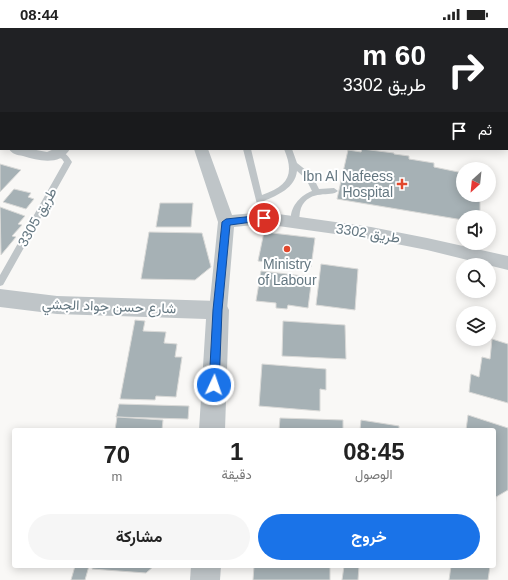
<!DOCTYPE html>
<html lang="ar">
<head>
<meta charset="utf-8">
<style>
  :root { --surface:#fff; --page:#f6f6f6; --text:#222; --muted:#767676; --accent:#1a73e8 }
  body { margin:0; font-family:Helvetica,Vazirmatn,sans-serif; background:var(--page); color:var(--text); direction:rtl; height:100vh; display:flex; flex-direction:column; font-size:15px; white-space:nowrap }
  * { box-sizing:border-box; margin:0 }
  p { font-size:13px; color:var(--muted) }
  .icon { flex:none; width:22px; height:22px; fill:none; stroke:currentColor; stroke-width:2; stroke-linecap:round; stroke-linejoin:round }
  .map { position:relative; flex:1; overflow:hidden; direction:ltr }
  .details { position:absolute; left:12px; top:400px; width:484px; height:140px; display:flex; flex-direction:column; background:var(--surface); border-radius:4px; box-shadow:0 2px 10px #0003; direction:rtl }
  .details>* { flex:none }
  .hud { position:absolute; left:0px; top:0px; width:508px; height:122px; box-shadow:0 2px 10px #0003; direction:rtl; background:#202124; color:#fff; overflow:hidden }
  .needle { width:26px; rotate:207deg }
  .buttons { position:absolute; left:456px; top:134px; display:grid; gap:8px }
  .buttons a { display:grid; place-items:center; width:40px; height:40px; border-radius:50%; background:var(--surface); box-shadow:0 2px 10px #0003; font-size:20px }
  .pin { position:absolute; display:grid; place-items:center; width:34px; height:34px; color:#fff; margin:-17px; border:2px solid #fff; border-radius:50%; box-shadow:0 1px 4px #0007 }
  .me { position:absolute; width:44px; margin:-22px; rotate:3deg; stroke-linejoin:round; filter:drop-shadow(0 0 3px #0008) }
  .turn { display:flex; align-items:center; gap:14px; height:84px; padding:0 16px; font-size:18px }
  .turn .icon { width:52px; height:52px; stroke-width:2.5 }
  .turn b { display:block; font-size:28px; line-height:34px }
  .then { display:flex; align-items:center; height:38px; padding:0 16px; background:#0003; gap:8px; font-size:15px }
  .eta { display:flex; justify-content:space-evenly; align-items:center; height:68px; text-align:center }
  .eta b { font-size:24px; font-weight:700; line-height:28px }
  .cta { display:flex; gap:8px; margin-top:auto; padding:8px 16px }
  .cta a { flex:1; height:46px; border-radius:24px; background:var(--accent); color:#fff; font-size:16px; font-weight:700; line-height:46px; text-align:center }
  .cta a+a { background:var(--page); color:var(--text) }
  .status { display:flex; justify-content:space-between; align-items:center; height:28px; padding:0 20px; background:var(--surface); direction:ltr }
  .status svg { height:11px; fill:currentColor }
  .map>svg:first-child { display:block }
  .building { fill:#a6b1b5; stroke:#dadad8 }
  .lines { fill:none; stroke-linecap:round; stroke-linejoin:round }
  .service { fill:#bfc5c8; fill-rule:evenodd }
  .minor { fill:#bfc5c8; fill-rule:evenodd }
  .tertiary { fill:#bfc5c8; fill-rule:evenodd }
  .route { fill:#1a73e8; stroke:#114b97 }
  .poi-dot { fill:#e1482d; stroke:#fff; stroke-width:1.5 }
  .labels { text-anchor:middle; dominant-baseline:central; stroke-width:4; stroke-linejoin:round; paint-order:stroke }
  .poi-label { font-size:14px; fill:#647781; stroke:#fff; text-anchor:end }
  .street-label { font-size:14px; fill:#647781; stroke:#fff }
</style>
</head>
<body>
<div class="status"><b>08:44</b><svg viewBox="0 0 49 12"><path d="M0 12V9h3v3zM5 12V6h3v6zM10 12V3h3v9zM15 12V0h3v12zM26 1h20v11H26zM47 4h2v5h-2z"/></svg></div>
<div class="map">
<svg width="508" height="552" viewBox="0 0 508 552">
  <rect width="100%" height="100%" fill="#f9f8f6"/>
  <g class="building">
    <polygon points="0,0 17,1 1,1 0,26"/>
    <polygon points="70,0 115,0 69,1"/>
    <polygon points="225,0 332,0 331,1"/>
    <polygon points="332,0 410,0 331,1"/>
    <polygon points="362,121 394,125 394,126 409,128 409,131 434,135 434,139 463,145 463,167 480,167 480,189 463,189 463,192 337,171 348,122 361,124"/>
    <polygon points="0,136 21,142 0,164"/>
    <polygon points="14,161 31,165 28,169 34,171 26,181 3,174"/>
    <polygon points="160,175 193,175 191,199 156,199"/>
    <polygon points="0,179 25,188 18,196 22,197 12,208 16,209 1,227"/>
    <polygon points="149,204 202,205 211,239 195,252 141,251"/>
    <polygon points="264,204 315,210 311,239 290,237 290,240 280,239 280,236 258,233"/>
    <polygon points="321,236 358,241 355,282 316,277"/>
    <polygon points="261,243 312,249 308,280 288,277 287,281 276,280 276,275 256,273"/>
    <polygon points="135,292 145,293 143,303 166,304 164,315 177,316 175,329 182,329 176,369 156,368 155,372 120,371"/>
    <polygon points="283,293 345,297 346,331 282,328"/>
    <polygon points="492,311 508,316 508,375 469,364 471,346 479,349 482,329 490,331"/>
    <polygon points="262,336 326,341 326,362 320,361 320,383 259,378"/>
    <polygon points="119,376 189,378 188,391 116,389"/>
    <polygon points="468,387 508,400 508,462 496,469 494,490 494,402 466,402"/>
    <polygon points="117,389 163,392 162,402 115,402"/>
    <polygon points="280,390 343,392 343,402 279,402"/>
    <polygon points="361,392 399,398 399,402 360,402"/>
    <polygon points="75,538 89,538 85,552 71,552"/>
    <polygon points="93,538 154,538 146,545 92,541"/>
    <polygon points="254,538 330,538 330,552 253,552"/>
    <polygon points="344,538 359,538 358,552 342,552"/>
    <polygon points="451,538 490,538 488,552 449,552"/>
  </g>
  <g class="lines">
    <g class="service">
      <path d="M243,121H251L262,167C288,158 295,147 284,121H292L297,135L312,147L319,161L334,160L338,163C331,170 310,160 301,180C299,185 300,191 298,196H292C287,182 300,167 312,163L306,151L297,143C295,160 278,167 264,173L268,190L264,193L261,192Z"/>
      <path d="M56,124C64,122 68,128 72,134L3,257L0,258V247L64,134L62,131L56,128Z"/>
    </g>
    <g class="minor">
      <polygon points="190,0 205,0 206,1 191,1"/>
      <rect x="0" y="28" width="1" height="8"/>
      <rect x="507" y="82" width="1" height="9"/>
      <rect x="0" y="111" width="1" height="10"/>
      <path d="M9,121H31L47,124L54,121H70C60,138 39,133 23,128C17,127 12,126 9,121Z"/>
      <polygon points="194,121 208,121 232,187 264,184 371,199 427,210 508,228 508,242 427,222 371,211 264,196 234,199 227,282 224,287 218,289 212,287 209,282 218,194"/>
    </g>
    <g class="tertiary">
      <polygon points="0,261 57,268 218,273 226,276 229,282 225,402 199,402 206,291 57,286 0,279"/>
      <polygon points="191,538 221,538 220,552 190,552"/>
    </g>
  </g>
  <polygon class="route" points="264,187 268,190 267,192 230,197 222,282 219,357 218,360 214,361 211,360 209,357 213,282 222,194 226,191"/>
  <g class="poi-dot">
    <path d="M400 150h4v4h4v4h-4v4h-4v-4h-4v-4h4z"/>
    <circle cx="287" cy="221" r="4"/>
  </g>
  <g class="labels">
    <g class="poi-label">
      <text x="393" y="148">Ibn Al Nafeess<tspan x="393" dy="16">Hospital</tspan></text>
      <text x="287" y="236" text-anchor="middle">Ministry<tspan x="287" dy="16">of Labour</tspan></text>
    </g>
    <g class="street-label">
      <text transform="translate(37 189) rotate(-61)">طريق 3305</text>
      <text transform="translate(368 205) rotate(9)">طريق 3302</text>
      <text transform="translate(109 278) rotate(2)">شارع حسن جواد الجشي</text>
    </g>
  </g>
</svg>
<div class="buttons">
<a><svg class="needle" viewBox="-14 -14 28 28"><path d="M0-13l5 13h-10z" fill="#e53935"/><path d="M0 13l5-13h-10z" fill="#767676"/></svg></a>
<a><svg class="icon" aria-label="sound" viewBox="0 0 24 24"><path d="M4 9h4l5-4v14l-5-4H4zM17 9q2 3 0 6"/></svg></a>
<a><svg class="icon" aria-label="search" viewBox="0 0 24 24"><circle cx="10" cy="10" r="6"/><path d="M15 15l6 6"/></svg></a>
<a><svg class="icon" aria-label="layers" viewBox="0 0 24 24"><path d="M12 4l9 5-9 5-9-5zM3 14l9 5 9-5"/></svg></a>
</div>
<div class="pin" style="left:264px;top:190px;background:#d93025"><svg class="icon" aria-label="arrive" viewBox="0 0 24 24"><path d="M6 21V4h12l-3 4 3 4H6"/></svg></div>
<svg class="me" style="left:214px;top:357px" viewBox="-20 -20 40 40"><circle r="17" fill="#1a73e8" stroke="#fff" stroke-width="3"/><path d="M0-11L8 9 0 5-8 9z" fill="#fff"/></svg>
<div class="hud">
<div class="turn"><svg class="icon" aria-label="right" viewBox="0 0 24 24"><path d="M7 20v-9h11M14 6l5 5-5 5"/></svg><div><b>60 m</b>طريق 3302</div></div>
<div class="then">ثم<svg class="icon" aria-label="arrive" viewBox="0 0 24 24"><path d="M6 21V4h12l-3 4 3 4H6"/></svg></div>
</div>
<section class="details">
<div class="eta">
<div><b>08:45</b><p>الوصول</p></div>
<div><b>1</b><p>دقيقة</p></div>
<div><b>70</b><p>m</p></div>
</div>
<div class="cta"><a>خروج</a><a>مشاركة</a></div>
</section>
</div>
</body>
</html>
